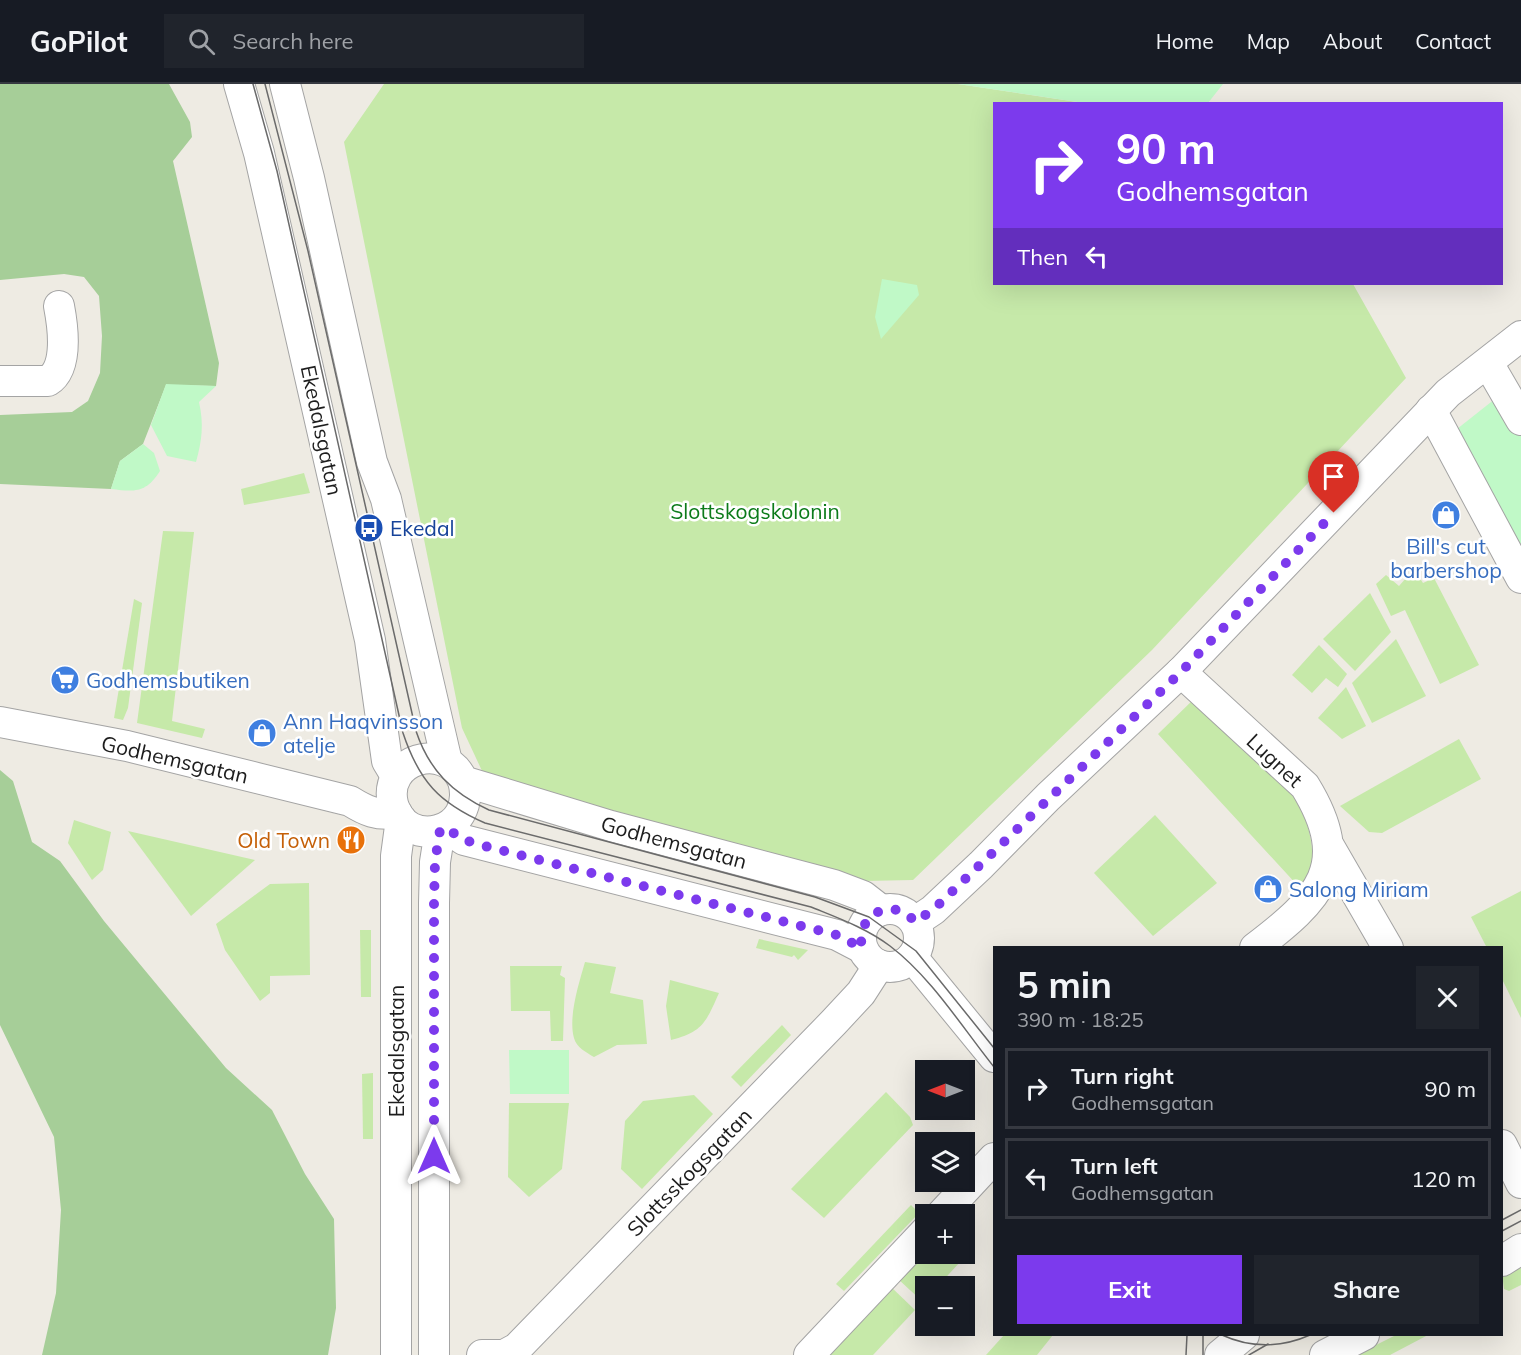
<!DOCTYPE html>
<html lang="en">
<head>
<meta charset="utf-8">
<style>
  :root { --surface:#171b24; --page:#20242c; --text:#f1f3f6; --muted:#9ea1a6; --line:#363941; --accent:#7c3aed }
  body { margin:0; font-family:Mulish,sans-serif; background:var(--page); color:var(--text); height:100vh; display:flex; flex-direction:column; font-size:22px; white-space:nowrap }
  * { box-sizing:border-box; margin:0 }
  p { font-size:20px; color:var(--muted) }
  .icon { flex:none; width:33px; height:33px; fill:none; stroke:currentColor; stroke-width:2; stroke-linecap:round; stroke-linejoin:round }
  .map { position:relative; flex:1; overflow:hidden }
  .details { position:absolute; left:993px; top:862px; width:510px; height:390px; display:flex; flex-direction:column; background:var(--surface); border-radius:0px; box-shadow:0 6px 24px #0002 }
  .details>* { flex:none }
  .guide { position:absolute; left:993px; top:18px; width:510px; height:183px; border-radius:0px; box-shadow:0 6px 24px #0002; background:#7c3aed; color:#fff; overflow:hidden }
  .needle { width:39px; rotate:270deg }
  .buttons { position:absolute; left:915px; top:976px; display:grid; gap:12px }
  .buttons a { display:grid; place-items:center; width:60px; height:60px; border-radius:0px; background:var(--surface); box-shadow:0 6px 24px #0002; font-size:30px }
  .pin { position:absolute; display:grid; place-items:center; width:51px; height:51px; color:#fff; margin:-62px -26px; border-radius:50% 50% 50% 0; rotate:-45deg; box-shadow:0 0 6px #0007 }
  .pin .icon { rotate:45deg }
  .me { position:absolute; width:66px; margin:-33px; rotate:0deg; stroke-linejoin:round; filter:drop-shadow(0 0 4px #0008) }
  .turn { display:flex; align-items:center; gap:21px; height:126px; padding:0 24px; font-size:27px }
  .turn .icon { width:78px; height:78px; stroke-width:2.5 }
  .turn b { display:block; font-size:42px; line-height:51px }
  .then { display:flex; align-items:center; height:57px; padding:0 24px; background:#0003; gap:12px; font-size:22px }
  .round { display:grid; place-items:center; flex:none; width:63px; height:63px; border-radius:0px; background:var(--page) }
  .overview { display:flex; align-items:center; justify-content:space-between; height:102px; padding:0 24px }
  h1 { font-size:36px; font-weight:700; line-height:45px }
  .action { display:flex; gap:12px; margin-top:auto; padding:12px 24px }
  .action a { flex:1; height:69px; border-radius:0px; background:var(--accent); color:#fff; font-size:24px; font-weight:700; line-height:69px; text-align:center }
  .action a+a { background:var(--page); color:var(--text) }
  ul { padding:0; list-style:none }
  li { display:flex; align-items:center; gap:18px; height:81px; margin:0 12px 9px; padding:0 12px; border:3px solid var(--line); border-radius:0px }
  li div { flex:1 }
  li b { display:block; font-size:22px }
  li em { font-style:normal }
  header { display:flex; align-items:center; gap:36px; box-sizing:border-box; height:84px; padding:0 30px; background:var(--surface); border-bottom:2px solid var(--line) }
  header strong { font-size:28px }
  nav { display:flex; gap:33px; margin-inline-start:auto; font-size:21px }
  .search { width:420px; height:54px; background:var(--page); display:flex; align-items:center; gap:15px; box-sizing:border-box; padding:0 21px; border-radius:0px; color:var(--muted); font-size:22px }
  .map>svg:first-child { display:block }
  .grass { fill:#c6e9a9 }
  .forest { fill:#a6ce98 }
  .park { fill:#c0f9c7 }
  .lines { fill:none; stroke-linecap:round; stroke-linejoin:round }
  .minor-casing { stroke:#a4a4a4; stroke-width:32 }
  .minor { stroke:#fff; stroke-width:30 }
  .tram { stroke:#6b6b6b; stroke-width:1.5 }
  .route { stroke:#7c3aed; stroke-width:10; stroke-dasharray:0 18 }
  .labels { text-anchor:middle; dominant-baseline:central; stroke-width:5; stroke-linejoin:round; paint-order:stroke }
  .street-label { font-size:21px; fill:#1d1d1d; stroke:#fff }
  .park-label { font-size:21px; fill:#0c7b1a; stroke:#fff }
  .transit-label { font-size:21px; fill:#164399; stroke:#fff; text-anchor:start }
  .shop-label { font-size:21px; fill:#366cbe; stroke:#fff; text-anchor:start }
  .food-label { font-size:21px; fill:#c56008; stroke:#fff; text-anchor:end }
</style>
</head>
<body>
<header>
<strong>GoPilot</strong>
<div class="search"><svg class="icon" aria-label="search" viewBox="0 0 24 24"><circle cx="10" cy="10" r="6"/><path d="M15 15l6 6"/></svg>Search here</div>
<nav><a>Home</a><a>Map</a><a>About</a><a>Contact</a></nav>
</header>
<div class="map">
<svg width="1521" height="1271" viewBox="0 0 1521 1271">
  <rect width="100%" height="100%" fill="#eeebe3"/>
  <g class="grass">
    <polygon points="384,0 958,0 1084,19 994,20 994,200 1353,200 1406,294 1152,566 913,796 864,797 638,737 483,689 462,644 344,58"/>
    <polygon points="304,389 310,409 244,421 241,405"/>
    <polygon points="163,447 194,448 172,637 205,645 202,654 137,639"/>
    <polygon points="1414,485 1423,499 1434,494 1479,581 1440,600 1405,526 1391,532 1376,500 1386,491 1399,502"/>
    <polygon points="1370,509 1391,548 1355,587 1323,555"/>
    <polygon points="134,515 142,519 128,624 123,636 114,634"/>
    <polygon points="1396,555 1426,612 1372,639 1352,599"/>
    <polygon points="1319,561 1347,590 1338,603 1326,594 1312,609 1292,591"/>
    <polygon points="1346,603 1366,642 1342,655 1318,634"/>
    <path d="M1196,613C1247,661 1324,712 1311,791L1298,802L1158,650Z"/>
    <polygon points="1459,655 1481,695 1382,749 1369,748 1340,722"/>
    <polygon points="1155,731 1217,799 1153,852 1094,789"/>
    <polygon points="74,736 111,748 103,786 92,796 68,759"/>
    <polygon points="128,747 255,776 191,832"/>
    <polygon points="309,799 310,891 270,892 270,909 260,917 225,866 216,840 270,800"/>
    <polygon points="1521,807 1521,934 1502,895 1502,864 1487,864 1471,833"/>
    <polygon points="360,846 371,846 371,913 361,913"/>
    <polygon points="759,855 808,866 798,876 794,871 792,873 756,864"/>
    <path d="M585,878L616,883L610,909L643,916L647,960L617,961L594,973C587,969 576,963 574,954C568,933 579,899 585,878Z"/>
    <polygon points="510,882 562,882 560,891 565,894 563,957 551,957 550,927 511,927"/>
    <path d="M670,896L719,909C706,938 703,948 671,956L666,922Z"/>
    <polygon points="782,941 791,951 741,1003 731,993"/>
    <polygon points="373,989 373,1055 363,1055 362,990"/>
    <polygon points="886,1008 910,1033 913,1041 824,1134 791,1105"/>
    <polygon points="694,1011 713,1030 642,1105 621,1085 625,1037 643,1017"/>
    <polygon points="509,1019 569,1019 562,1085 529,1113 508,1093"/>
    <polygon points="911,1121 919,1129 844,1207 836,1200"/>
    <polygon points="965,1158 972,1165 937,1203 926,1203 923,1218 898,1195 925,1166 926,1170 964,1170"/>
    <polygon points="1521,1184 1521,1201 1509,1207 1504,1205 1502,1190"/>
    <polygon points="889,1201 915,1226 873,1271 824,1271"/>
    <polygon points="1004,1251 1053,1251 1037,1271 986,1271"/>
    <polygon points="1396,1251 1428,1251 1390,1271 1344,1271 1370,1264"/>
  </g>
  <g class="forest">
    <polygon points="0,0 169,0 190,38 192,53 173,77 219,279 216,302 166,301 143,360 120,377 111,405 0,400 0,331 72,328 88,317 100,289 102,252 99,212 84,193 64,190 0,196"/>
    <polygon points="0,686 13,697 32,758 60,777 104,837 226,984 272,1026 305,1090 334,1135 336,1224 328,1271 42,1271 56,1209 61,1126 54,1053 0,941"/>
  </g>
  <g class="park">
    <polygon points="958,0 1223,0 1208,19 1084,19"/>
    <polygon points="882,195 917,201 919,211 881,255 875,233"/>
    <path d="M166,300L216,302L199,318C204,340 202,357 196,378L167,372L151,341Z"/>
    <polygon points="1500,311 1521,352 1521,462 1457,345"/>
    <path d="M143,360L154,369L160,387C146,409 135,408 111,405L120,377Z"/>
    <polygon points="509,966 569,966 569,1010 510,1010"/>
  </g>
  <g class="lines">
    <g class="minor-casing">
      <g id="minor">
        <polyline points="239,0 259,69 370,556 387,677 396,692"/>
        <polyline points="285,0 309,94 372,378 386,415 447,678"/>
        <polyline points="1488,279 1521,336"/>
        <path d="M0,297H48C69,284 63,243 59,222"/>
        <polyline points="1431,326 1521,494"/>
        <path d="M1181,588L1305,702C1354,782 1319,815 1255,864"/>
        <path d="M0,638L127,662L350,717C366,727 377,732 397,729"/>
        <path d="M463,697C478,750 405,767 393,720C382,675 446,656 463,697L611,742L834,801L863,812L881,826"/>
        <polyline points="446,744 464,756 837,851 862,864"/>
        <polyline points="1329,762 1388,864"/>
        <circle cx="890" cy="854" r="29"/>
        <polyline points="915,838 933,826 981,781 1048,713 1181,588 1448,309 1521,252"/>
        <polyline points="912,873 994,973"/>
        <polyline points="1502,1061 1521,1099"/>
        <polyline points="941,1131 994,1074"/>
        <polyline points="1502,1177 1521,1165"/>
        <polyline points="396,1271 396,772 401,735"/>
        <polyline points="434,1271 434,819 435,778 440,746"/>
        <polyline points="482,1271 504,1271 517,1264 834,938 861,909 879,881"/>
        <polyline points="809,1271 926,1147"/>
        <polyline points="1220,1271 1244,1251"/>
        <polyline points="1325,1271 1364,1251"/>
      </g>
    </g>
    <use href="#minor" class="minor"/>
    <g class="tram">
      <path d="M253,0L277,87L403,649C419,697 439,719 485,739L811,823C838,834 866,844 890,862C931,893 962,943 994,983"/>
      <path d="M265,0L308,167L416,647C429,686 452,709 489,726L815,813L869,833L916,867L994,964"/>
      <polyline points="1502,1136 1521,1126"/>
      <polyline points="1502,1147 1521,1137"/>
      <polyline points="1203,1251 1203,1271"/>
      <path d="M1222,1251C1250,1264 1281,1264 1310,1251"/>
      <polyline points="1186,1271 1187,1251"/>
      <polyline points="1249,1271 1268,1260"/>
    </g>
  </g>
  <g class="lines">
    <path class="route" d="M434,1072V819L435,778L440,746L446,744L464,756L488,763L837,851L862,864C855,830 893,811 915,838L934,825L1181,588L1334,429"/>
  </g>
  <defs>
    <g id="shop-disc" transform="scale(1.5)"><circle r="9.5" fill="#3f7fe0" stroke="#fff"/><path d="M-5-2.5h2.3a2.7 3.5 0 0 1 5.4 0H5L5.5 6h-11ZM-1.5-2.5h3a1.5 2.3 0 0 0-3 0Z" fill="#fff"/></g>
    <g id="bus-disc" transform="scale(1.5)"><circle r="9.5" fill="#1a4fb4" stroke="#fff"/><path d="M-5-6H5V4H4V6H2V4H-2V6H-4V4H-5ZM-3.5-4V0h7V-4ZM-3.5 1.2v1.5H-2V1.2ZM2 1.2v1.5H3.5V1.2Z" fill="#fff"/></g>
    <g id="supermarket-disc" transform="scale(1.5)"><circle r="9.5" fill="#3f7fe0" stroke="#fff"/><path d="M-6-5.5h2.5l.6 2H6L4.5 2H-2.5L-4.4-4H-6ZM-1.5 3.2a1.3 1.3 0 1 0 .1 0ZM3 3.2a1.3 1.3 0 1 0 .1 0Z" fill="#fff"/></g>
    <g id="restaurant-disc" transform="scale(1.5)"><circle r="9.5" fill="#e8710a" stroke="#fff"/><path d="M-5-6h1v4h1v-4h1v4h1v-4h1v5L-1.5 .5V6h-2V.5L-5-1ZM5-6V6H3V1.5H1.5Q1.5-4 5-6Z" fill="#fff"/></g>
  </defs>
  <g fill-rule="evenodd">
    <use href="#shop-disc" x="1446" y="431"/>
    <use href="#bus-disc" x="369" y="444"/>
    <use href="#supermarket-disc" x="65" y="596"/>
    <use href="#shop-disc" x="262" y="649"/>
    <use href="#restaurant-disc" x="351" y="756"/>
    <use href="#shop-disc" x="1268" y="805"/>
  </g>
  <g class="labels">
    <g class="street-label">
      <text transform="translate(322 346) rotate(78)">Ekedalsgatan</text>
      <text transform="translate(175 675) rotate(13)">Godhemsgatan</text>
      <text transform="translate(1275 676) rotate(43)">Lugnet</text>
      <text transform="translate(674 758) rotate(15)">Godhemsgatan</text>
      <text transform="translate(396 967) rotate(-90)">Ekedalsgatan</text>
      <text transform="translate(689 1088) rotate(-46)">Slottsskogsgatan</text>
    </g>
    <g class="park-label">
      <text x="755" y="427">Slottskogskolonin</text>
    </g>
    <g class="transit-label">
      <text x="390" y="444">Ekedal</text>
    </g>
    <g class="shop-label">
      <text x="1446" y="462" text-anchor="middle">Bill's cut<tspan x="1446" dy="24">barbershop</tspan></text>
      <text x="86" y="596">Godhemsbutiken</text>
      <text x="283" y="637">Ann Haqvinsson<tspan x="283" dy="24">atelje</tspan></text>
      <text x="1289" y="805">Salong Miriam</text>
    </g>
    <g class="food-label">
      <text x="330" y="756">Old Town</text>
    </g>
  </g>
</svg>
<div class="buttons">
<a><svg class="needle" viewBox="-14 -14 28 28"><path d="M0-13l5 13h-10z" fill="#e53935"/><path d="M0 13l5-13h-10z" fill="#9ea1a6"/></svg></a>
<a><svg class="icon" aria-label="layers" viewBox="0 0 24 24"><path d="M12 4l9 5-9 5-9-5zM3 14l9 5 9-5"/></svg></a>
<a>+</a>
<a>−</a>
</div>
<div class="pin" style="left:1334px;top:429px;background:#d93025"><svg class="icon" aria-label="arrive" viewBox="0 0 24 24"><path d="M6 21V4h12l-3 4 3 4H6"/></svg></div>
<svg class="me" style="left:434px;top:1072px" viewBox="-20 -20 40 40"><path d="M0-17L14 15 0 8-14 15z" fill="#7c3aed" stroke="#fff" stroke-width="4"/></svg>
<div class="guide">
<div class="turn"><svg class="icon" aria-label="right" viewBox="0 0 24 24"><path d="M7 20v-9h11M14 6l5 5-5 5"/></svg><div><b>90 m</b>Godhemsgatan</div></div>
<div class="then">Then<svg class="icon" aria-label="left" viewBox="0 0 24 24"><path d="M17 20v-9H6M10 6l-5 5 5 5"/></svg></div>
</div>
<section class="details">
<div class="overview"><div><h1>5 min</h1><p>390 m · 18:25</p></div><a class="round"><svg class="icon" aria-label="close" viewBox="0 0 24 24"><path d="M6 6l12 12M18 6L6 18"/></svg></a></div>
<ul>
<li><svg class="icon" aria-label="right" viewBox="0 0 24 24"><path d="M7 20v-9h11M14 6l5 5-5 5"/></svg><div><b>Turn right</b><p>Godhemsgatan</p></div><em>90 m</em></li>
<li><svg class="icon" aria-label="left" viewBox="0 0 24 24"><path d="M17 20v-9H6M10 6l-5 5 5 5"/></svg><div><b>Turn left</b><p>Godhemsgatan</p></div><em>120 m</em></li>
</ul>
<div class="action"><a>Exit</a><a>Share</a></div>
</section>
</div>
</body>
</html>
